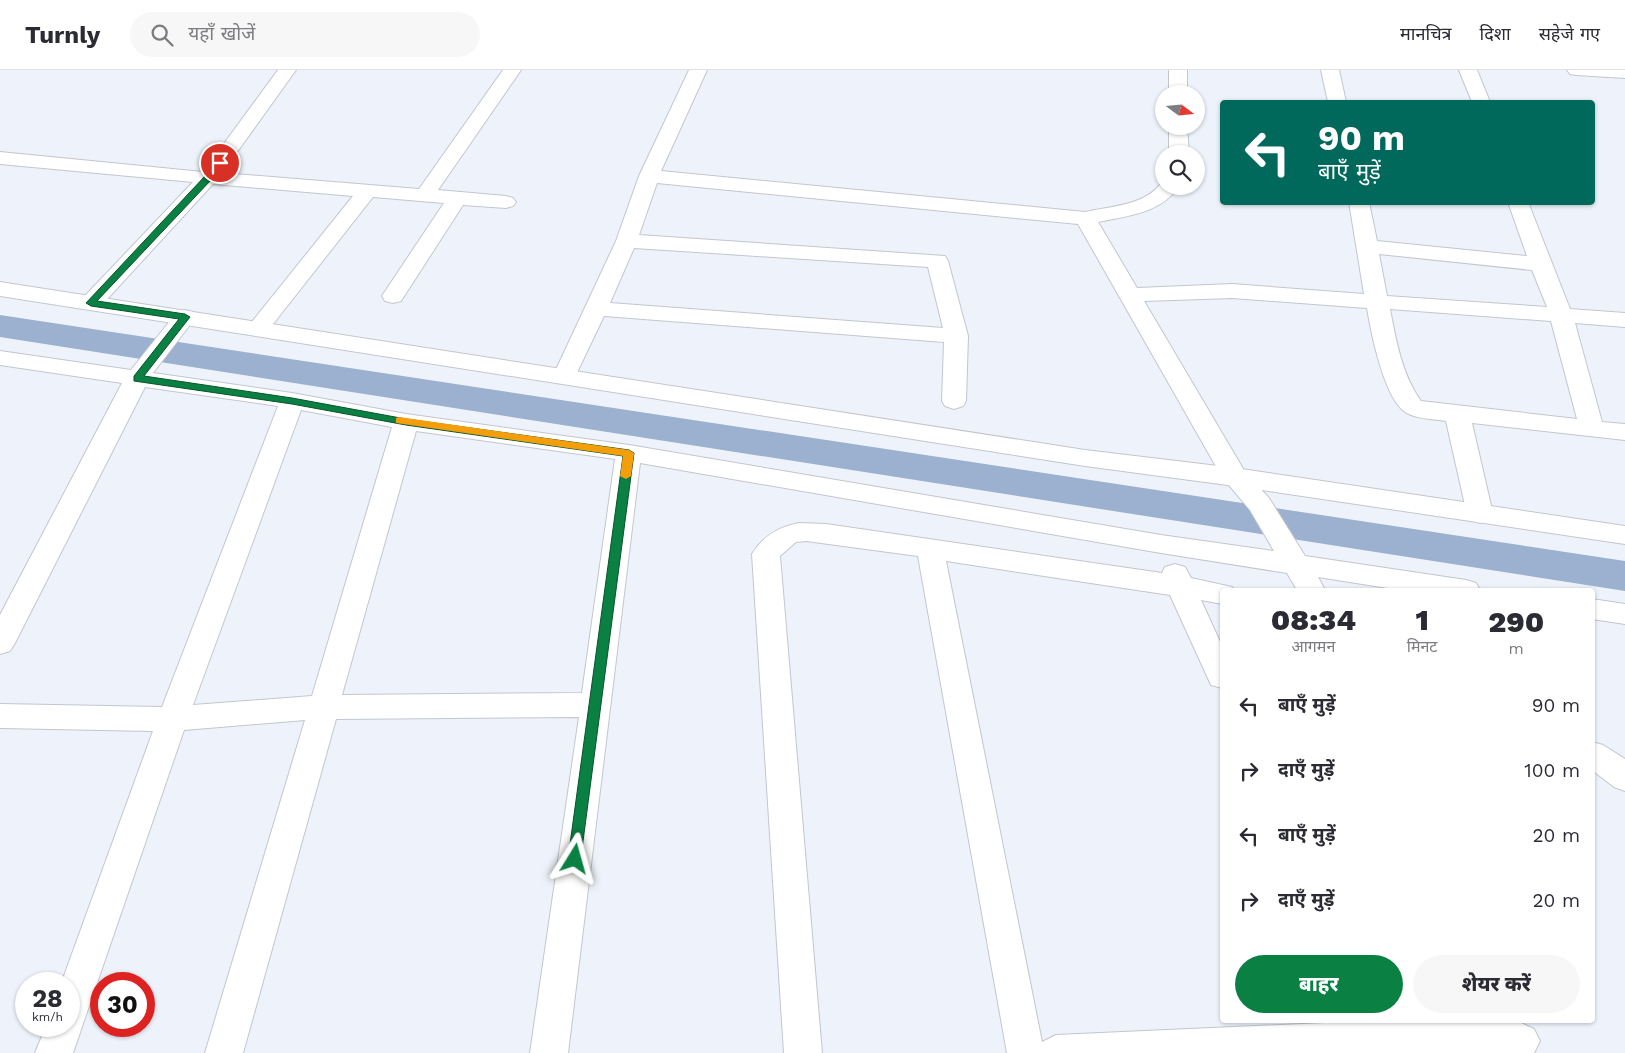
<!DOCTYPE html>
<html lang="hi">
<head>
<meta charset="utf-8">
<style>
  :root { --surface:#fff; --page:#f7f7f7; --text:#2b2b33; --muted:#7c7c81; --line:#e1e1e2; --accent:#0b8043 }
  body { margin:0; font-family:"Work Sans","Noto Sans Devanagari",sans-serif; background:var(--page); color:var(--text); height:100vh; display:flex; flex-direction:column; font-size:19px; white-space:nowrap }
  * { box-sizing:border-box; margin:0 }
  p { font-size:16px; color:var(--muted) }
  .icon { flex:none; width:28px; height:28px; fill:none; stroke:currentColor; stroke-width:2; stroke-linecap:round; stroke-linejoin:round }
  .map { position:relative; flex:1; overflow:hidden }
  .sheet { position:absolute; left:1220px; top:518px; width:375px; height:435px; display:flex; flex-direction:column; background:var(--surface); border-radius:5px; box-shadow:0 1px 4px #0004 }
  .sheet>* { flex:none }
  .top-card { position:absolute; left:1220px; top:30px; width:375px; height:105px; border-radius:5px; box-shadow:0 1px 4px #0004; background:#00695c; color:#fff; overflow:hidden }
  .needle { width:32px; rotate:106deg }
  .buttons { position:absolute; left:1155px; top:15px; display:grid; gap:10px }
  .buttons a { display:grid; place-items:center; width:50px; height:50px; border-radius:50%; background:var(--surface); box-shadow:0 1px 4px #0004; font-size:25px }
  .speed { position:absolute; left:15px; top:902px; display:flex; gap:10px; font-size:25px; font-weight:700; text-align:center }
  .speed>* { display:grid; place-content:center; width:65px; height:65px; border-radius:50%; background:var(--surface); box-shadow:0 1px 4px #0004; line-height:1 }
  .speed small { font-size:12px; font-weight:400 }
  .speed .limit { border:8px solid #d22; background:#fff; color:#111 }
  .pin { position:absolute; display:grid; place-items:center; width:42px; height:42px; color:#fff; margin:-21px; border:2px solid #fff; border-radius:50%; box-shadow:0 1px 5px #0007 }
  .me { position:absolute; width:55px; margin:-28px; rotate:8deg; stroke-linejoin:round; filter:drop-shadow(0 0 4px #0008) }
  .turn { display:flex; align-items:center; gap:18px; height:105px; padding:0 15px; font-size:22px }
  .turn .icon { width:65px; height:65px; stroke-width:2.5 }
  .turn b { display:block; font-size:35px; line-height:42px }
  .eta { display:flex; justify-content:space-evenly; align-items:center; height:85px; text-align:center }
  .eta b { font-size:30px; font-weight:800; line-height:35px }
  .button { display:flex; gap:10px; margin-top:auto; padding:10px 15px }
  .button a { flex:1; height:58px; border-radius:30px; background:var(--accent); color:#fff; font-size:20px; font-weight:800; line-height:58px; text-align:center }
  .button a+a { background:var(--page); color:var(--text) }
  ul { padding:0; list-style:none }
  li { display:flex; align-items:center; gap:15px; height:65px; padding:0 15px }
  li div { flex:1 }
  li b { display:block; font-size:19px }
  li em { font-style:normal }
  header { display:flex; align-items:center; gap:30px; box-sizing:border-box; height:70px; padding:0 25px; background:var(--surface); border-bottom:1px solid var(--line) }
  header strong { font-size:24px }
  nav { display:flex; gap:28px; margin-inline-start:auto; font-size:18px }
  .search { width:350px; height:45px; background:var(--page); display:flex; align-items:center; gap:12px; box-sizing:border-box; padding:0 18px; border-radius:28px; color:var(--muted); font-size:19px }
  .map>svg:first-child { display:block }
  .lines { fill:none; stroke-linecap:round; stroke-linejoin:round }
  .canal { fill:#9cb0cf; fill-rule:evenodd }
  .minor-casing { stroke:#c2c6ce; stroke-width:2 }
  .tertiary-casing { stroke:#c2c6ce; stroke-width:2 }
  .minor { fill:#fff; fill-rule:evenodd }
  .tertiary { fill:#fff; fill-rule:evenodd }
  .route { fill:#0b8043; stroke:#07532c }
  .slow { fill:#f59e0b }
</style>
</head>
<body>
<header>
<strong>Turnly</strong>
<div class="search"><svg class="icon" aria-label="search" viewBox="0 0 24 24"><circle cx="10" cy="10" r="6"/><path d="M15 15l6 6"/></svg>यहाँ खोजें</div>
<nav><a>मानचित्र</a><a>दिशा</a><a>सहेजे गए</a></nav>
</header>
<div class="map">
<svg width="1625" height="983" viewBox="0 0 1625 983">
  <rect width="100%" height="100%" fill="#eef3fb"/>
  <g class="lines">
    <polygon class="canal" points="0,245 1625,491 1625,521 0,267"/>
    <g class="minor-casing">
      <g id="minor">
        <polygon points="278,0 296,0 222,103 419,119 503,0 521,0 438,120 506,126 513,128 516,132 513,136 506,138 463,135 401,231 393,233 385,231 382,226 444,133 373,127 266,263 258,265 250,263 247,258 353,126 213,114 99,238 91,240 83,238 80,233 83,228 193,112 0,94 0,82 203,102"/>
        <path d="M689,0H707L661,101L1085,142C1111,136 1145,136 1162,112L1164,111V116H1179C1162,143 1127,146 1098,152L1137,218L1232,214L1364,224L1349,132H1369L1377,171L1527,186L1508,132H1528L1570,239L1625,243V257L1575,253L1602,352L1625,354V370L1472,353L1493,444L1489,450L1480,453L1471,450L1467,444L1446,351C1434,349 1415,349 1405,342C1384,328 1371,262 1367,238L1232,228L1144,231L1245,402L1269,428L1305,486L1466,510L1476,513L1480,520H1400L1318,507L1325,520H1297L1287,503L1161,483L640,393L568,983H530L579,647L336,649L243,983H205L305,650L184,660L73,983H35L46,956H69V914H61L153,661L0,658V634L162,637L278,336L145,317L15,573L10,581L0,584V545L122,313L0,295V281L131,300L177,242L185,240L193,242L196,247L153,303L292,323L406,344L629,375L1161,465L1274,481L1250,440L1222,407L1078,154L657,113L639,165L945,186L948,191L968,266L966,331L963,336L954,339L945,336L942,331L944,272L604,246L573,311L565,313L557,311L553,306L616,171L639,106ZM634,178L928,197L943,258L610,233ZM1379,184L1532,200L1547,237L1387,226ZM1390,239L1551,251L1577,349L1421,331C1402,305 1396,270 1390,239ZM301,340L392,357L312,626L193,635ZM416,361L615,389L582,623L342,625Z"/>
        <rect x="1169" y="0" width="18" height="24"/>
        <polygon points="1321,0 1339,0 1346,32 1328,32"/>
        <polygon points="1459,0 1477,0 1490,32 1472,32"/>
        <polygon points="1567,0 1625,0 1625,8 1576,5 1570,4"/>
        <polygon points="1169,56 1187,56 1189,84 1169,84"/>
        <path d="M799,453L826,454L1162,503L1165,497L1175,494L1185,497L1191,508L1232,517L1234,520H1222V534L1201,530L1222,576V618L1211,615L1170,525L946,491L1042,972L1056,965L1390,950L1521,953L1534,959L1540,971L1534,983H1007L918,486L806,471L796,472L780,486L822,983H784L752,484C763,466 778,457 799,453Z"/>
        <polygon points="1592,529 1625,534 1625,554 1592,549"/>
        <polygon points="1592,672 1603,675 1625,689 1625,721 1614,717 1592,700"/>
      </g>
    </g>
    <g class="tertiary-casing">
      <polygon id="tertiary" points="0,212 1085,380 1235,398 1625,456 1625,474 1235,416 1085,396 0,226"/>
    </g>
    <use href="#minor" class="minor"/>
    <use href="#tertiary" class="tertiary"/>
  </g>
  <polygon class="route" points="217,91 224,93 211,110 97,231 185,244 190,247 144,306 292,328 406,349 629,380 634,383 580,794 570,794 568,789 623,386 406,355 292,334 134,311 134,306 179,249 91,236 86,233 205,106"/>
  <polygon class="slow" points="399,347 629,380 634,383 631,406 626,409 620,406 623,386 396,353 396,348"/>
</svg>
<div class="buttons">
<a><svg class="needle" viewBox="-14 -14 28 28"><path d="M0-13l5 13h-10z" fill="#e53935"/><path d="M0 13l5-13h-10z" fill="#7c7c81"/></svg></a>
<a><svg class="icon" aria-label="search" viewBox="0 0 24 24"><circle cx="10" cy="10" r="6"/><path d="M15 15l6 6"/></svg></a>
</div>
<div class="speed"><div>28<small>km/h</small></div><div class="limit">30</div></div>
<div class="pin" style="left:220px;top:93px;background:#d93025"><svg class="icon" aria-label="arrive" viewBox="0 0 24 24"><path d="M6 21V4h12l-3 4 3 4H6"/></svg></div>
<svg class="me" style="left:575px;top:789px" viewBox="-20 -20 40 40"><path d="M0-17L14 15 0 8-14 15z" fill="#0b8043" stroke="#fff" stroke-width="4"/></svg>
<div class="top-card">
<div class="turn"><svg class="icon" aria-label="left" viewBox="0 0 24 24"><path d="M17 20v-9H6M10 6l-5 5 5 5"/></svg><div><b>90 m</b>बाएँ मुड़ें</div></div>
</div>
<section class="sheet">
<div class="eta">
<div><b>08:34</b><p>आगमन</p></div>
<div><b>1</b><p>मिनट</p></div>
<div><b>290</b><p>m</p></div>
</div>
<ul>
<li><svg class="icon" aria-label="left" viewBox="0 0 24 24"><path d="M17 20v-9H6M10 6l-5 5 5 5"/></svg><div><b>बाएँ मुड़ें</b></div><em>90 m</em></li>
<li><svg class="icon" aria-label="right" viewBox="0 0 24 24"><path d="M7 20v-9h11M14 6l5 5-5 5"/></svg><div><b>दाएँ मुड़ें</b></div><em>100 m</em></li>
<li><svg class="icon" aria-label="left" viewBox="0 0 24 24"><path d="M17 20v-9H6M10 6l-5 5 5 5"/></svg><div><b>बाएँ मुड़ें</b></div><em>20 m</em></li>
<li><svg class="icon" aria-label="right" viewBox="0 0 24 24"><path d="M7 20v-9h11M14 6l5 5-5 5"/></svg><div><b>दाएँ मुड़ें</b></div><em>20 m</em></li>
</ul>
<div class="button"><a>बाहर</a><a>शेयर करें</a></div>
</section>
</div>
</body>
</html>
